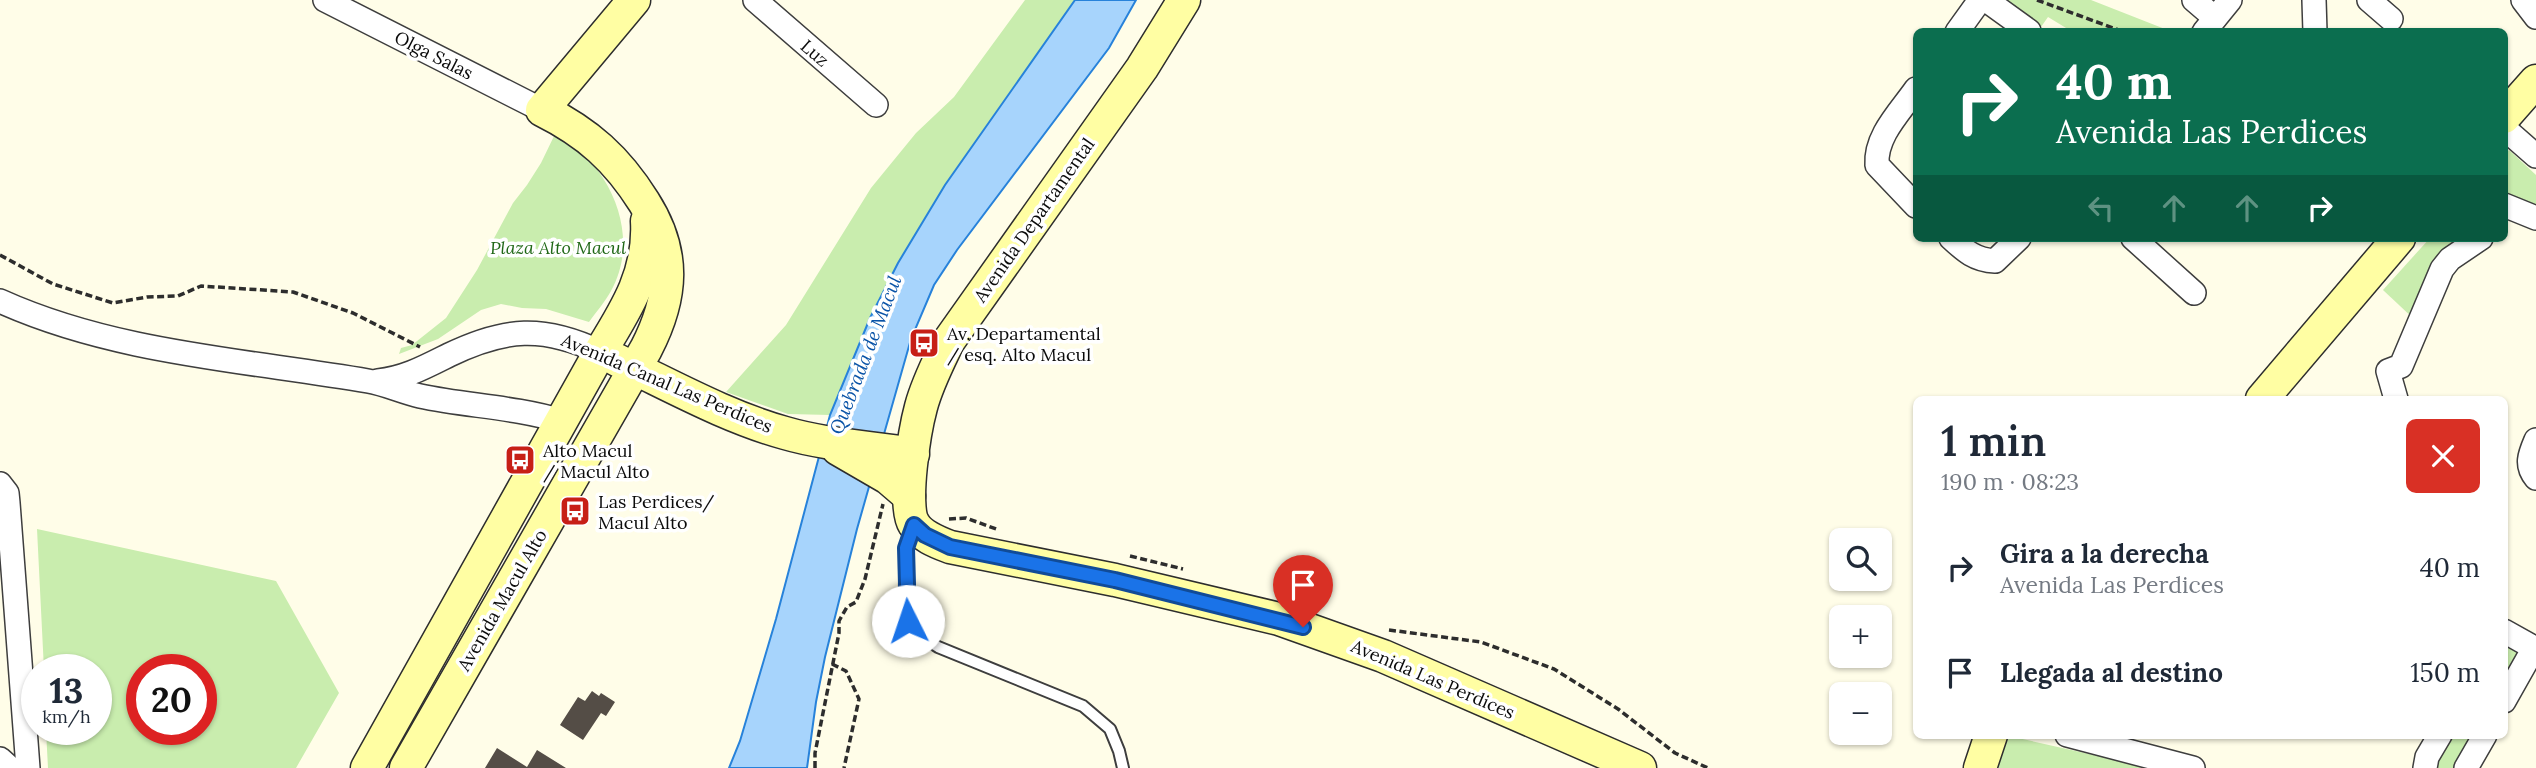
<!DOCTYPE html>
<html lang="es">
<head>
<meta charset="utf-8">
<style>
  :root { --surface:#fff; --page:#f6f6f7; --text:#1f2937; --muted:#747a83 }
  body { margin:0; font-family:Lora,serif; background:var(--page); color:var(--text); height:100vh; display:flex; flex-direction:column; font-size:26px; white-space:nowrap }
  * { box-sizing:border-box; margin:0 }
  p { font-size:23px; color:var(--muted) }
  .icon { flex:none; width:38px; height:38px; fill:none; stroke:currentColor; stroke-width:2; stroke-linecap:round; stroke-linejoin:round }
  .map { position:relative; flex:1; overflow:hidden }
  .sheet { position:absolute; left:1913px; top:396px; width:595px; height:343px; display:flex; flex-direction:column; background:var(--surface); border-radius:10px; box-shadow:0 2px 5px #0004 }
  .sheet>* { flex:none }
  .top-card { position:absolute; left:1913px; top:28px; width:595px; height:214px; border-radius:10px; box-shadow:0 2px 5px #0004; background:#0b6e4f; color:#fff; overflow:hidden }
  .buttons { position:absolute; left:1829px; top:528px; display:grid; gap:14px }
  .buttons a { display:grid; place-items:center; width:63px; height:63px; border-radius:10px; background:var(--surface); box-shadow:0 2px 5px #0004; font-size:35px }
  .speed { position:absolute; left:21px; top:654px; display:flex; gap:14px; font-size:35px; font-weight:700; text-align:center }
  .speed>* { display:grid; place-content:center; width:91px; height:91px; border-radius:50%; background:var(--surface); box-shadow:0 2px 5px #0004; line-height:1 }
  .speed small { font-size:18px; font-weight:400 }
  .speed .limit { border:10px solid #d22; background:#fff; color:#111 }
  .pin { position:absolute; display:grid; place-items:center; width:60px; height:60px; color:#fff; margin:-72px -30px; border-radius:50% 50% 50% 0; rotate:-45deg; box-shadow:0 0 7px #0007 }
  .pin .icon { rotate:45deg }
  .me { position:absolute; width:77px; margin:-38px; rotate:356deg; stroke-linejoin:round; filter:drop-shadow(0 0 5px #0008) }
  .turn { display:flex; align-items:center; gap:24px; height:147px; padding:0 28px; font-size:32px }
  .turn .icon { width:91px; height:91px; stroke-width:2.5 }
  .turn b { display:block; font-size:49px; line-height:60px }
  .lanes { display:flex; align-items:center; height:66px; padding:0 28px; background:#0003; justify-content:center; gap:35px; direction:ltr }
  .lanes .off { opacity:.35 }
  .round { display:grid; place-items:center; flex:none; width:74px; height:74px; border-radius:10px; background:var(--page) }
  .summary { display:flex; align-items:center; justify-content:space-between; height:119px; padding:0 28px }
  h1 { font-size:42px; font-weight:600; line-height:52px }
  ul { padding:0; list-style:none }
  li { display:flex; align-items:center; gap:21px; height:105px; padding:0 28px }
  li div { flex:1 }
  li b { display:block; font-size:26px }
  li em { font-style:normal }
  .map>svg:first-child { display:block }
  .green { fill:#c9edae; fill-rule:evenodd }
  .water { fill:#a7d4fc; stroke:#2782da; stroke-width:2 }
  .building { fill:#544d46 }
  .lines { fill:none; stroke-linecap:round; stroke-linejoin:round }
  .lane-casing { stroke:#3e3e3e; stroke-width:14 }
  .street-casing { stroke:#3e3e3e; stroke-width:26 }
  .secondary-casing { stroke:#2d2d2d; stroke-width:35 }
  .path { stroke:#2d2d2d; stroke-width:3.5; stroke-dasharray:7 3.5; stroke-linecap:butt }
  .lane { stroke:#fff; stroke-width:10 }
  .street { stroke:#fff; stroke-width:23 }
  .secondary { stroke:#fffea3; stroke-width:32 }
  .route-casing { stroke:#114b97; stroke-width:18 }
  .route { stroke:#1a73e8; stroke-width:12 }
  .labels { text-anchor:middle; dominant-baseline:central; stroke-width:7; stroke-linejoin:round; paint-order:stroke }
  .street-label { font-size:18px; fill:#0b0b0b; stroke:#fff }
  .park-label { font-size:18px; font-style:italic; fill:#1f6716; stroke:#fff }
  .poi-label { font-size:18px; fill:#0b0b0b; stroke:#fff; text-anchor:start }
  .water-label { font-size:19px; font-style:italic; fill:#0953a7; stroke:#fff }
</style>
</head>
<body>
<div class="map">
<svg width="2536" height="768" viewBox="0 0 2536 768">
  <rect width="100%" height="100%" fill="#fffde8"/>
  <g class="green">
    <polygon points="1025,0 1075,0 945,185 898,263 870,318 830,415 788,414 726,392 786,325 871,188 916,133 954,97"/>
    <polygon points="2001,0 2091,0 2170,31 2071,31 2048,17 2041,27 2000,2"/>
    <path d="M556,132C608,163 643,233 611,291C605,302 596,312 589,322L546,309L522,308L501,304L481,310L438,339L399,354L401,348L412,345L446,318L477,270L513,203L527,185L541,163Z"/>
    <polygon points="2509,150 2536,175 2536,209 2504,197 2504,155"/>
    <polygon points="2430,238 2476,238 2415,320 2383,290"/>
    <path d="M37,529L276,581L339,693L296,768H48L46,730H96V670H44ZM201,670V730H142V670Z"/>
    <polygon points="2504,642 2523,653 2504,686"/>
    <polygon points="2451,735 2476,735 2458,768 2437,768 2436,760"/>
    <polygon points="2009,736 2152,768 1995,768"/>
  </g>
  <polygon class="water" points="1075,0 1136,0 1109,48 957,250 934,285 911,339 857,529 825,657 816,702 807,768 729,768 740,741 776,619 830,415 870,318 898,263 945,185"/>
  <g class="building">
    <polygon points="592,691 599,696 601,693 615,702 606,716 601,713 583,740 560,725 578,697 585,701"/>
    <polygon points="497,748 527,767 537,750 566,768 485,768"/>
  </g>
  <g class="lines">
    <g class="lane-casing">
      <path id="lane" d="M912,530C906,548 901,605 909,622C915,633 928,640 938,647L1083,706L1110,729L1119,751L1123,768"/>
    </g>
    <g class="street-casing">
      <g id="street">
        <polyline points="325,0 542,110"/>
        <polyline points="755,0 876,105"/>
        <polyline points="1986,0 2029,31"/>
        <polyline points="2194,0 2215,18"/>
        <polyline points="2314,0 2315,32"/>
        <polyline points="2369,0 2391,19"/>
        <polyline points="2523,0 2536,17"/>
        <polyline points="1957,32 1980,0"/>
        <polyline points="2204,32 2230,0"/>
        <path d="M1916,89C1900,112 1875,136 1877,165L1916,206"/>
        <polyline points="2504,128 2536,156"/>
        <polyline points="2504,205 2536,218"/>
        <path d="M1951,238C1965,251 1975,260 1995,261L2019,238"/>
        <polyline points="2133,238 2194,293"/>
        <path d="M0,301C115,353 245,360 368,381C386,384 402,392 420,396C467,406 515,407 561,421"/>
        <path d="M378,381C405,378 425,367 449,355C505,328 543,325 600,352"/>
        <polyline points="2396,399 2388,371 2401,366 2442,269 2450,259 2481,238"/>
        <path d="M2536,440C2530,454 2525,465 2536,478"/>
        <polyline points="0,484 7,493 8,503 28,768"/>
        <polyline points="2504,631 2536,649"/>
        <polyline points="2504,701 2534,648"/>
        <polyline points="2067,735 2193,768"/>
        <polyline points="0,759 10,768"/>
        <polyline points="2425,768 2427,757 2440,735"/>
        <polyline points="2466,768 2485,735"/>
      </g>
    </g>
    <g class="secondary-casing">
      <g id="secondary">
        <path d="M1184,0L1142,68L948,342C938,363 927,384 921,407C915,429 902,506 914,524C921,536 937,542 950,547L1115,580L1279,619L1383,656L1640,768"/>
        <polyline points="2504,117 2536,81"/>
        <path d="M617,360C672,386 727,417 785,433C826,445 871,447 913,454"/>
        <polyline points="2262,399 2399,238"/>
        <polyline points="838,449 888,478 909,496"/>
        <path d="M367,768L600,352C626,310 650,273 647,221"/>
        <path d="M406,768L646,349C673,297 676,252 644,202C617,159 588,133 542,110L634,0"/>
        <polyline points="1980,768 1991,735"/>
      </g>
    </g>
    <g class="path">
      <polyline points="2037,0 2124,32"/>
      <polyline points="0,255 53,284 113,303 147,297 178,296 201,286 293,292 353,313 420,347"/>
      <polyline points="949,519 966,518 999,530"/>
      <polyline points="1130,556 1183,569"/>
      <polyline points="1389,630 1481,642 1554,669 1618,709 1675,753 1708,768"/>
      <polyline points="832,664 846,671 859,699 844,768"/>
      <polyline points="815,768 815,753 839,633 839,621 847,607 856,602 865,579 883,504"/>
    </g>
    <use href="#lane" class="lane"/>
    <use href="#street" class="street"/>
    <use href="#secondary" class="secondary"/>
  </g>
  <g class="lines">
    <g class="route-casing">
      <polyline id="route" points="908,621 906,548 914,525 925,535 950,547 1115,580 1303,627"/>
    </g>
    <use href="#route" class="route"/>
  </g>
  <defs>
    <g id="bus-square" transform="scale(1.575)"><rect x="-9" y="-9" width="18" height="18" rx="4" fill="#c71f16" stroke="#fff"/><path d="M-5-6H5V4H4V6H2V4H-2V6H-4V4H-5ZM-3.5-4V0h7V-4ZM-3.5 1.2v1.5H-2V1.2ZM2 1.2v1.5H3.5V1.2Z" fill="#fff"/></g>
  </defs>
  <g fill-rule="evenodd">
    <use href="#bus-square" x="924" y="343"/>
    <use href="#bus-square" x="520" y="460"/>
    <use href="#bus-square" x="575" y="511"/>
  </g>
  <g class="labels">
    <g class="street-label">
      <text transform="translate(815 53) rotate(41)">Luz</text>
      <text transform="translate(434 55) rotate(27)">Olga Salas</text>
      <text transform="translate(1034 220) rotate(-55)">Avenida Departamental</text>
      <text transform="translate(667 383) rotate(23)">Avenida Canal Las Perdices</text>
      <text transform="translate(502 600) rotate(-60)">Avenida Macul Alto</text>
      <text transform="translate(1433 679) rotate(23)">Avenida Las Perdices</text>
    </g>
    <g class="park-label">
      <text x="558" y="247">Plaza Alto Macul</text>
    </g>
    <g class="poi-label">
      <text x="947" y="333">Av. Departamental<tspan x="947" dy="21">/ esq. Alto Macul</tspan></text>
      <text x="543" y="450">Alto Macul<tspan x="543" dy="21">/ Macul Alto</tspan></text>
      <text x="598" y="501">Las Perdices/<tspan x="598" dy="21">Macul Alto</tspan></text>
    </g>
    <g class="water-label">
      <text transform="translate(865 355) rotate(-69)">Quebrada de Macul</text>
    </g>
  </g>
</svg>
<div class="buttons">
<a><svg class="icon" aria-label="search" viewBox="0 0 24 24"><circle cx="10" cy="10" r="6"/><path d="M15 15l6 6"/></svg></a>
<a>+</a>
<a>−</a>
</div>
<div class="speed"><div>13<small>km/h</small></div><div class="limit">20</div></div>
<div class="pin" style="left:1303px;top:627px;background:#d93025"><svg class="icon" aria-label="arrive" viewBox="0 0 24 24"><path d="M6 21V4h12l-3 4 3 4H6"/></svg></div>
<svg class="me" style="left:908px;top:621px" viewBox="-20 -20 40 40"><circle r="19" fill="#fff"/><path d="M0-13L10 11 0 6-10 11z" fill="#1a73e8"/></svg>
<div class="top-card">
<div class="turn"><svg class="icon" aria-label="right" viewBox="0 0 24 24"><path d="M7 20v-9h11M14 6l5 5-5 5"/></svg><div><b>40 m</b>Avenida Las Perdices</div></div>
<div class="lanes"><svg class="icon off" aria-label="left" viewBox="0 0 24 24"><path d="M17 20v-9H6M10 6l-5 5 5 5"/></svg><svg class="icon off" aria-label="ahead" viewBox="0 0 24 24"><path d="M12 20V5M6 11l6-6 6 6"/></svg><svg class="icon off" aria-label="ahead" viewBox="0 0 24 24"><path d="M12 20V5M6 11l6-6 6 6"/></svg><svg class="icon" aria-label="right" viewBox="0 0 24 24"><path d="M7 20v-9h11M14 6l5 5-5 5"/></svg></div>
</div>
<section class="sheet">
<div class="summary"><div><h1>1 min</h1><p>190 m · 08:23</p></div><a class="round" style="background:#d93025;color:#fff"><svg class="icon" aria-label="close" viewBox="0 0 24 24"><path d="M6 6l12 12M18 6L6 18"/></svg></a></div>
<ul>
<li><svg class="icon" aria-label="right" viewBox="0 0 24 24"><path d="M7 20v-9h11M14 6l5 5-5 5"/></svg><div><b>Gira a la derecha</b><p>Avenida Las Perdices</p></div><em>40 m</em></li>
<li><svg class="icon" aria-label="arrive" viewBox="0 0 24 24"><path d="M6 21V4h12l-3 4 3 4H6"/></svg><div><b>Llegada al destino</b></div><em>150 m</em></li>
</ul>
</section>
</div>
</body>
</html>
